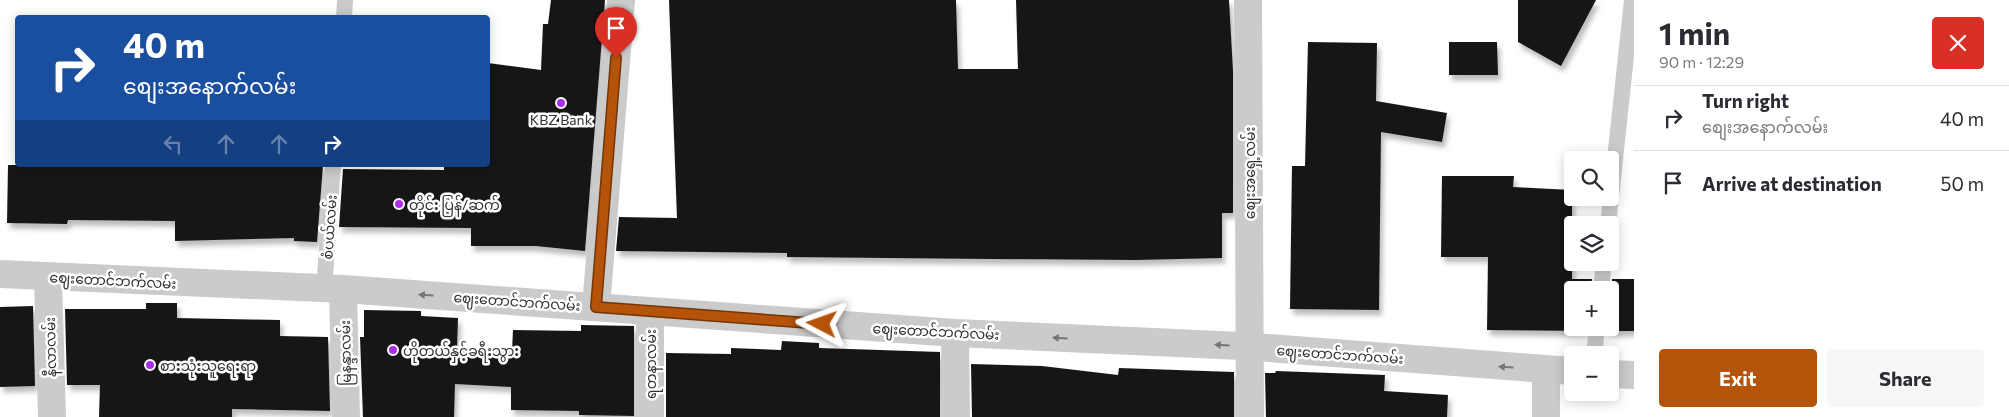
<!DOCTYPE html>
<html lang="en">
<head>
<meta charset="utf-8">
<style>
  :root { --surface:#fff; --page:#f7f7f7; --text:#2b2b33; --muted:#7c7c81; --line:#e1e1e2; --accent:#b45309 }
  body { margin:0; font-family:Commissioner,"Noto Sans Myanmar",sans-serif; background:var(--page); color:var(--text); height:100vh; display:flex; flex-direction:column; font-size:19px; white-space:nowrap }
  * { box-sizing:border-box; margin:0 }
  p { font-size:16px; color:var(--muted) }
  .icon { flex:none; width:28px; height:28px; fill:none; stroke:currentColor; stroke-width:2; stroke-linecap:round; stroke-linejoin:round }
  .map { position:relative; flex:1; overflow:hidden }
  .sheet { display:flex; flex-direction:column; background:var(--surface); width:375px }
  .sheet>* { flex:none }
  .hud { position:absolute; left:15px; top:15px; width:475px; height:152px; border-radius:5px; box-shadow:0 2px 12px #0003; background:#1a4fa0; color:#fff; overflow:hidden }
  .tools { position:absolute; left:1564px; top:151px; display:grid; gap:10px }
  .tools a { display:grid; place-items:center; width:55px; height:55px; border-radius:5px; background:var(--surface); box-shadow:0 2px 12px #0003; font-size:25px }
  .pin { position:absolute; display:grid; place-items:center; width:42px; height:42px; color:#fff; margin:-51px -21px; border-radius:50% 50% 50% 0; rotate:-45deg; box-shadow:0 0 5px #0007 }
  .pin .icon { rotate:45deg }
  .me { position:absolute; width:55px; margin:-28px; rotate:274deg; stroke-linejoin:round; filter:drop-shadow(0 0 4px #0008) }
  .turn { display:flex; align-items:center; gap:18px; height:105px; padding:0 25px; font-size:22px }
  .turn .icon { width:65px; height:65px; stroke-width:2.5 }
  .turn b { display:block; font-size:35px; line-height:42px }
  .lanes { display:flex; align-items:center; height:48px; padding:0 25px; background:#0003; justify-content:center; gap:25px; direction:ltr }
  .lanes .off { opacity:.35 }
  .round { display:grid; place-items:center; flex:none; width:52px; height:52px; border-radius:5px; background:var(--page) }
  .overview { display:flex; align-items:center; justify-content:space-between; height:85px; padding:0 25px }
  h1 { font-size:30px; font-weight:700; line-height:38px }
  .primary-button { display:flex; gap:10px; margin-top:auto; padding:10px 25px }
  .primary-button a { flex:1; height:58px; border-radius:5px; background:var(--accent); color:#fff; font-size:20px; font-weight:700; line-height:58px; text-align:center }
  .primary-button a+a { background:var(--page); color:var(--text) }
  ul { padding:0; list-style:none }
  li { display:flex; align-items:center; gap:15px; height:65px; padding:0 25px; border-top:1px solid var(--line) }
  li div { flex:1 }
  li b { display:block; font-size:19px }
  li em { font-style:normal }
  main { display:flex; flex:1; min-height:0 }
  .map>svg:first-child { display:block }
  .building { fill:#181818; filter:url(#shadow) }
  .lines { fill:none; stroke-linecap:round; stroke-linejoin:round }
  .service { stroke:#cbcbcb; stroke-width:16 }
  .minor { stroke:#cbcbcb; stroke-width:28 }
  .oneway { fill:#767676 }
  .route-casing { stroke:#753606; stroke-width:12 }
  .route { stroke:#b45309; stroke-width:9 }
  .poi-dot { fill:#ac2eec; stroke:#fff; stroke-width:2 }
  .labels { text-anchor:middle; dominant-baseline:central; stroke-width:5; stroke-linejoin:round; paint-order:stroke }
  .poi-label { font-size:14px; fill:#313131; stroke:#fff; text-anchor:start }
  .street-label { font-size:14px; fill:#313131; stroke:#fff }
</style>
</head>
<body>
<main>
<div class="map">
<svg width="1634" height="417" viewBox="0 0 1634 417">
  <defs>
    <filter id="shadow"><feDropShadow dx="3" dy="5.5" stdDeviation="2.5" flood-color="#0004"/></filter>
  </defs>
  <rect width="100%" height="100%" fill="#fff"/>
  <g class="building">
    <polygon points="551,0 605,0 585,251 536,246 471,246 471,228 339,227 343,169 444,170 444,165 488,165 488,63 541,70 543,24 548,24"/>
    <polygon points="669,0 956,0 958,69 1018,69 1016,0 1229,0 1233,71 1233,213 1222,213 1222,258 1136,260 989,259 787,257 787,253 616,251 619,217 677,218"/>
    <polygon points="1518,0 1596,0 1561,66 1518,42"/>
    <polygon points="1308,42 1377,43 1376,101 1447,113 1442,142 1381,132 1379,310 1290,309 1292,166 1305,166"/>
    <polygon points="1449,42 1497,42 1498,75 1449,75"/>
    <polygon points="8,165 323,165 317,242 294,241 294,238 175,241 175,221 68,220 67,224 7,223"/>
    <polygon points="1442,176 1514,176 1513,187 1572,190 1572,279 1592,279 1591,290 1572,290 1572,328 1587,328 1587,331 1487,330 1488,257 1441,257"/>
    <polygon points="1612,279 1634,279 1634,331 1607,331 1607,328 1610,328"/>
    <polygon points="146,303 177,303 177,318 280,320 280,336 328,337 330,411 232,409 232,417 99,417 100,385 67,385 65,309 146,309"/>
    <polygon points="33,306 35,386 0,387 0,307"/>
    <polygon points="364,310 421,311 421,316 458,318 457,348 512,351 513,330 581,331 581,325 634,326 634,416 579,415 579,411 511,410 511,387 455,384 454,417 363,417 360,337 364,337"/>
    <polygon points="782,341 819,343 819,348 940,352 940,417 666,417 666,353 731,354 731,348 781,350"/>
    <polygon points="971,364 1042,366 1118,375 1119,368 1234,372 1234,417 972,417"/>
    <polygon points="1276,371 1385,375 1384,391 1448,395 1447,417 1266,417 1265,373 1275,373"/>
  </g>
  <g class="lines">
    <g class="service">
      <polyline points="344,18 345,0"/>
      <polyline points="1608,225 1632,0"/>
      <polyline points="324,290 333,165"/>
      <polyline points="1601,290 1604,262"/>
      <polyline points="1594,355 1597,328"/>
    </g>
    <g class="minor">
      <polyline points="1248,0 1250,417"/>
      <polyline points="0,274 343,289 955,333 1242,346 1572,371"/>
      <polyline points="48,278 52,417"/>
      <polyline points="343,289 346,417"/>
      <polyline points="596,307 621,0"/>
      <polyline points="650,312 650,417"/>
      <polyline points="955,333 956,417"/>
      <polyline points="1610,374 1634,375"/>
      <polyline points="1546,417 1546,370"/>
    </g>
  </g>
  <defs><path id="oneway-solid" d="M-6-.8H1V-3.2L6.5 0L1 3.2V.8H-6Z" transform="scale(1.25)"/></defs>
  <g class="oneway">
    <use href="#oneway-solid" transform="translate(426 295) rotate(-176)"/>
    <use href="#oneway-solid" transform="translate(1060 338) rotate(-177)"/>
    <use href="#oneway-solid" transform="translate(1222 345) rotate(-177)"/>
    <use href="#oneway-solid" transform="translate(1506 367) rotate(-176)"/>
  </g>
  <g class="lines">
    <g class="route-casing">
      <polyline id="route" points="616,58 596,307 822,324"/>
    </g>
    <use href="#route" class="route"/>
  </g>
  <g class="poi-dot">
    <circle cx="561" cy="103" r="5"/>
    <circle cx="399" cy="204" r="5"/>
    <circle cx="393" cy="350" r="5"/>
    <circle cx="150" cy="365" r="5"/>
  </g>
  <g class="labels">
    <g class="poi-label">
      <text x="561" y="119" text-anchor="middle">KBZ Bank</text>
      <text x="409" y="204">တိုင်း ပြန်/ဆက်</text>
      <text x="403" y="350">ဟိုတယ်နှင့်ခရီးသွား</text>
      <text x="160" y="365">စားသုံးသူရေးရာ</text>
    </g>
    <g class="street-label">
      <text transform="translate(1249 173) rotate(-90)">စျေးအရှေ့လမ်း</text>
      <text transform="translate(329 227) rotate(-86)">စံပယ်လမ်း</text>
      <text transform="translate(113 280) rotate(3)">ဈေးတောင်ဘက်လမ်း</text>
      <text transform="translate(517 301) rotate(4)">ဈေးတောင်ဘက်လမ်း</text>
      <text transform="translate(936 331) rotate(3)">ဈေးတောင်ဘက်လမ်း</text>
      <text transform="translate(50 347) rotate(-91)">နီလာလမ်း</text>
      <text transform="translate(345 353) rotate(-91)">မြနန္ဒာလမ်း</text>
      <text transform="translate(1340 354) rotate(4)">ဈေးတောင်ဘက်လမ်း</text>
      <text transform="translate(650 364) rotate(-90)">ရတနာလမ်း</text>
    </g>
  </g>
</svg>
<div class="tools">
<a><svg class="icon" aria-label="search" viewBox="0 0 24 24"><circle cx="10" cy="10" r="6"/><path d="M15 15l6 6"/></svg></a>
<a><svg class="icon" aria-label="layers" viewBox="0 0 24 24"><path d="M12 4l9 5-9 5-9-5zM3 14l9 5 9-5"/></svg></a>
<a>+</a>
<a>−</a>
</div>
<div class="pin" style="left:616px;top:58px;background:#d93025"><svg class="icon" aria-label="arrive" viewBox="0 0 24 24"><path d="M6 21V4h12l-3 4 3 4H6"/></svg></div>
<svg class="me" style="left:822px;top:324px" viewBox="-20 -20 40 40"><path d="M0-17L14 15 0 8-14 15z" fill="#b45309" stroke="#fff" stroke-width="4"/></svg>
<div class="hud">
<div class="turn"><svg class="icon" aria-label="right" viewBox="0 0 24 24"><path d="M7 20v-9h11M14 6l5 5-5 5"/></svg><div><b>40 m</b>စျေးအနောက်လမ်း</div></div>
<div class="lanes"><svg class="icon off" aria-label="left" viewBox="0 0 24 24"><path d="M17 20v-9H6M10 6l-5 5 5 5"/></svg><svg class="icon off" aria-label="ahead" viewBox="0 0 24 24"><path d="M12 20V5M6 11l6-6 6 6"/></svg><svg class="icon off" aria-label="ahead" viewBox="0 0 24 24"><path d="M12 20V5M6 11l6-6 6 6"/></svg><svg class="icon" aria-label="right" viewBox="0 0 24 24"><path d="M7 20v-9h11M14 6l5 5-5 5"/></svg></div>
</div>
</div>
<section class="sheet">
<div class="overview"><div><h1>1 min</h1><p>90 m · 12:29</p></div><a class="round" style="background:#d93025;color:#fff"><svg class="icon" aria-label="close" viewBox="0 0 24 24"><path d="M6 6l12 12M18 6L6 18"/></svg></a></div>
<ul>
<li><svg class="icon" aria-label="right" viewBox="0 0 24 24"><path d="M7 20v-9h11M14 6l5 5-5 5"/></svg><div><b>Turn right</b><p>စျေးအနောက်လမ်း</p></div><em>40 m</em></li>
<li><svg class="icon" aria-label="arrive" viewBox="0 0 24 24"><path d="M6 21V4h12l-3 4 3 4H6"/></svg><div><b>Arrive at destination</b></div><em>50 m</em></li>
</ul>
<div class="primary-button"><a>Exit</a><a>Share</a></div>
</section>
</main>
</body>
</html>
